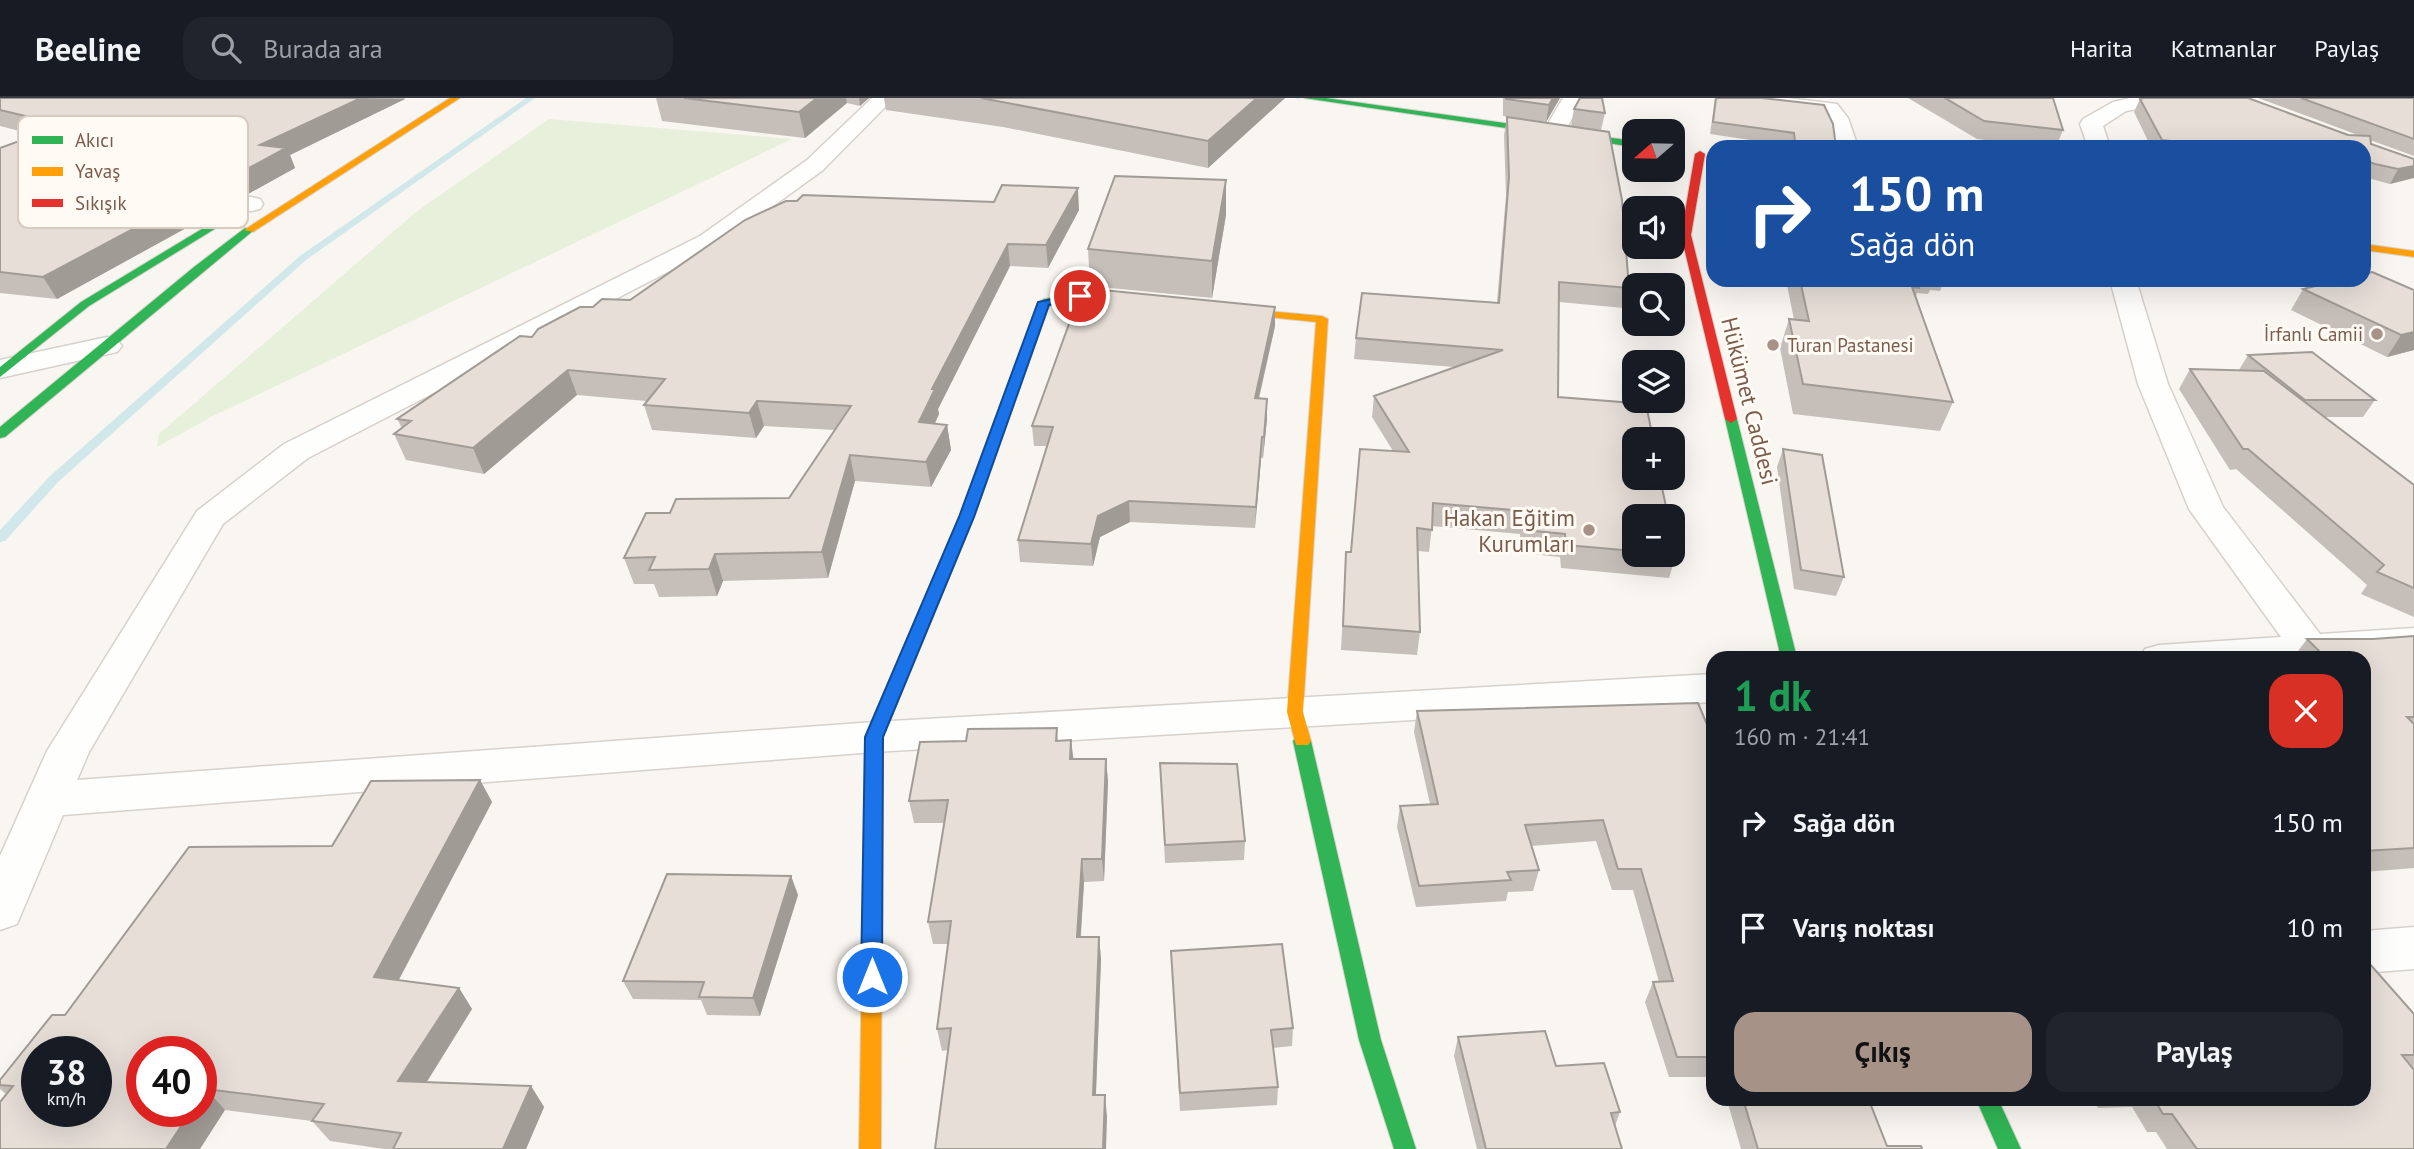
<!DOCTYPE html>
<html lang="tr">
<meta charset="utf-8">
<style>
:root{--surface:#171b24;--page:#20242c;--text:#f1f3f6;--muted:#9ea1a6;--line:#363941;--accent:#a69286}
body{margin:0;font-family:"PT Sans",sans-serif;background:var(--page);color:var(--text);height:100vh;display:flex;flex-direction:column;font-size:26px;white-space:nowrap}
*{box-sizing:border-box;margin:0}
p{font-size:23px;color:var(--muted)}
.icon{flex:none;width:38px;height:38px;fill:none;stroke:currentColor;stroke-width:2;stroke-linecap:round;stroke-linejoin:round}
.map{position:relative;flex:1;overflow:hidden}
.sheet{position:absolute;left:1706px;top:553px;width:665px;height:455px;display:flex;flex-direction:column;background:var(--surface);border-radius:21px;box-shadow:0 7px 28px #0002}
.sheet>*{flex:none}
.banner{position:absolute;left:1706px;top:42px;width:665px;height:147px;border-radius:21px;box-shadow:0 7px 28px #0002;background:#1a4fa0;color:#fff;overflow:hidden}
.needle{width:46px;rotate:250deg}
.fabs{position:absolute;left:1622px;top:21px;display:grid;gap:14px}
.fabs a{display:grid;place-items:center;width:63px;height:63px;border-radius:14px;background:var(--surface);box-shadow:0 7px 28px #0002;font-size:35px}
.speed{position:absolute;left:21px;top:938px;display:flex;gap:14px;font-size:35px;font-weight:700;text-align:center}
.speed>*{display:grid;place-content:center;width:91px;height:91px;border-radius:50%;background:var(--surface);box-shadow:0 7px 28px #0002;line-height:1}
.speed small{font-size:18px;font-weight:400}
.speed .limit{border:10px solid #d22;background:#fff;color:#111}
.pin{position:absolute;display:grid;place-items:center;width:60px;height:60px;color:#fff;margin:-30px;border:4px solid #fff;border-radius:50%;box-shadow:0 2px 7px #0007}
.me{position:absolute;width:77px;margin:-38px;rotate:0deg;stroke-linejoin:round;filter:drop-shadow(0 0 5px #0008)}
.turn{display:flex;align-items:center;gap:24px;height:147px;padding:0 28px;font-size:32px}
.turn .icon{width:91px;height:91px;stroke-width:2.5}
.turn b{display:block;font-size:49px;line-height:60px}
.round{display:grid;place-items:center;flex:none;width:74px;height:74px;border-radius:21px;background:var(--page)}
.overview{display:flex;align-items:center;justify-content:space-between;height:119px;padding:0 28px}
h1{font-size:42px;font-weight:700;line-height:52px;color:#1e9e55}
.button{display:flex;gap:14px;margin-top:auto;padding:14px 28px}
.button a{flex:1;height:80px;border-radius:21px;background:var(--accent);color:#111;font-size:28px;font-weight:700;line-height:80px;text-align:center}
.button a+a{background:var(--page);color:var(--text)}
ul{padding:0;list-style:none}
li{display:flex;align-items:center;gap:21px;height:105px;padding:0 28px}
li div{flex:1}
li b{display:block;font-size:26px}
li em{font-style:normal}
header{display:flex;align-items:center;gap:42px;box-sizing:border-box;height:98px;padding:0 35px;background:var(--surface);border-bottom:2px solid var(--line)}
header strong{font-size:33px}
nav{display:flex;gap:38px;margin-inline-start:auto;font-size:24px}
.search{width:490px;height:63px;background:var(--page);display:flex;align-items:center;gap:18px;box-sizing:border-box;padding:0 24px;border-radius:21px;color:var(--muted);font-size:26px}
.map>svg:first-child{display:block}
.green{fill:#e7f0db}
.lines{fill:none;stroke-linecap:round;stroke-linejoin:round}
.stream{fill:#d0e8ea;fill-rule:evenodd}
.street-casing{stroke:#d7d1cb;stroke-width:3}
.fast-casing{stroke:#d9d2cb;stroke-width:2}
.slow-casing{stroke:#d9d2cb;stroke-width:2}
.jam-casing{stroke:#d9d2cb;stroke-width:2}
.street{fill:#fefefd;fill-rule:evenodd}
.fast{fill:#30b455;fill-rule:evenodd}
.slow{fill:#ff9f0a;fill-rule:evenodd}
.jam{fill:#e5322d;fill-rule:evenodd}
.wall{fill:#c6bfb9}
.shaded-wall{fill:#a19b96}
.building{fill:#e6ded7;stroke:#a19b96;stroke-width:2;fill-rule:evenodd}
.route{fill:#1a73e8;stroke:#114b97;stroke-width:2}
.poi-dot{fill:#a69286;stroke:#fffaf3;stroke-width:2.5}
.labels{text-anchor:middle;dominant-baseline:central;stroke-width:6;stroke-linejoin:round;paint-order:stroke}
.far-poi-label{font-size:19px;fill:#7a5c4d;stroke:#fffaf3;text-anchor:end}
.street-label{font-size:23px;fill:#7a5c4d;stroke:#fffaf3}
.poi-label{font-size:23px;fill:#7a5c4d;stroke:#fffaf3;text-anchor:end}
.key{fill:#fffaf3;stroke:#d7cbc1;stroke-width:2}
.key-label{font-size:19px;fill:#7a5c4d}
</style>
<header>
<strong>Beeline</strong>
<div class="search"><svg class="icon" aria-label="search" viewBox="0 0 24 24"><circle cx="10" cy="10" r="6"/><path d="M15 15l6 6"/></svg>Burada ara</div>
<nav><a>Harita</a><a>Katmanlar</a><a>Paylaş</a></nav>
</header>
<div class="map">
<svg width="2414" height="1051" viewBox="0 0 2414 1051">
<rect width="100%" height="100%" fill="#f9f5f0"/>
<!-- green -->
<path class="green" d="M549,21L792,41L213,318L157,349L159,336L416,114Z"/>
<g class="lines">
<!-- stream -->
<path class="stream" d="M526,0H535L306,162L58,384L5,443L0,444V432L50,378L300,158Z"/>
<!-- street casing -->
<g class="street-casing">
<path id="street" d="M872,0H894L823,72L718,148L308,360L223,426L89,654L77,682L874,624L1713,576V604L874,654L63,717L17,826L0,832V758L47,653L197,413L284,346L700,138L807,62Z
M1563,0H1583L1562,39H1546L1543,34Z
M1719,0H1787L1837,6L1848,20L1858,49H1836L1822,17L1729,6L1722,4Z
M2130,0H2178L2175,4L2126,13L2103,28L2110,49H2088L2080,26L2083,21L2113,4Z
M159,92L251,99L260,101L263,106L260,111L251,113L150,104L147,99L150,94Z
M2110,182H2136L2168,286L2223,409L2320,536L2414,530V556L2356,560H2139L2145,551L2159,547L2281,539L2189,411L2138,286Z
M107,239L117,242L122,248L117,254L0,280V262Z
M2414,829V871L2364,875V833Z"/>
</g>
<!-- fast casing -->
<g class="fast-casing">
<path id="fast" d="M1304,0H1326L1634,43V49Z
M235,111L244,113L89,208L0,279V269L81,204Z
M245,130L254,132L5,339L0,340V329L194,169Z
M1080,195L1131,200L1137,203L1131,206L1080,201L1049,207L974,419L883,639L882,730L880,735L873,737L866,735L864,730L865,639L960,419L1038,204L1044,201Z
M1731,317L1737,321L1797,560H1781L1725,321Z
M1302,637L1308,639L1311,643L1381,942L1416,1051H1394L1359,942L1293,643L1296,639Z
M1976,1001H1998L2021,1051H1998Z"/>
</g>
<!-- slow casing -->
<g class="slow-casing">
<path id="slow" d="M450,0H460L253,134L244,132Z
M2364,146L2414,153V159L2364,152Z
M1223,209L1322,218L1328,221L1303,614L1311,643L1308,647H1296L1287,614L1316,224L1219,214L1217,212Z
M873,723L880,725L882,730L881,1051H859L864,730L866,725Z"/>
</g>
<!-- jam casing -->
<g class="jam-casing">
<path id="jam" d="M1700,53L1705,56L1691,137L1737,321L1731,325L1725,321L1681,137L1695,56Z"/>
</g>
<!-- street -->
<use href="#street" class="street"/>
<!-- fast -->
<use href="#fast" class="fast"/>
<!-- slow -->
<use href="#slow" class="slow"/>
<!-- jam -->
<use href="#jam" class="jam"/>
</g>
<!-- wall -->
<path class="wall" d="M0,0H405V1L290,57L295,70L248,96L207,93L217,113L57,201L0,195V50L35,37L0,28Z
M656,0H869L860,8L847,5L805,40L662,23Z
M884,0H1285L1208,70L1003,29L886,12Z
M1503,0H1560L1546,24L1503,18Z
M1715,0H1762L1836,49H1790V48L1710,36Z
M1908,0H2053L2063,32L2056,49H2039L1977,41Z
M2258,0H2414V58L2370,42L2371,46L2414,61L2390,86L2364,79V49H2151L2134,14L2140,1L2348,37H2358Z
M1574,11L1605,15L1601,32L1571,28Z
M1507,19L1629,190L1624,210L1559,204L1558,299L1634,418V457H1676L1669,480L1561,470L1560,459L1521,455L1520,436L1432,428L1429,454L1418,453L1420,534L1417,557L1341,552L1346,454H1351L1393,353L1372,319L1374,298L1454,269L1354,261L1356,240L1497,204L1506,97L1504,37Z
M1079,112L1048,170L1010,168L938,311L939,316L935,326L947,327L951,352L931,389L855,383L828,480L723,483L717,498L659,499L654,486H634L624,460L670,415L789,400L835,332L764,328L756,340L652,332L644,307L646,303L577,297L484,376L406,362L394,336L402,330L397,321L532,239L593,209L630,202Z
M1226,117L1212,200L1090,188L1088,151Z
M1786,182H1944L1940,193L1930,192L1928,196L1917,195L1916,199L1953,304L1940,333L1793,316L1780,250L1789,221L1794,222Z
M2303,191L2414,192V252L2387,259L2291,212Z
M1275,228L1259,301L1267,321L1263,360H1261L1255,430L1130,424L1100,439L1093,468L1020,464L1018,442L1047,348H1034L1032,328Z
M2248,257L2375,302L2363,319H2325L2414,387V519L2361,496L2367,487L2236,371L2230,372L2179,291L2190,271L2239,272Z
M1783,351L1844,479L1836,498L1794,491L1777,369Z
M2414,538V770L2364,774V560H2293L2307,541H2373Z
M1417,613L1713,641V979H1669L1645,904L1653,884H1659L1633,792H1612L1596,743L1531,748L1539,772L1533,793L1508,794L1506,803L1416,809L1397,729L1400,708L1430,706L1414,634Z
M1057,630L1058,643L1073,661H1106L1108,684L1104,783L1084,784L1081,839H1099L1101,861L1096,997L1107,1019L948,952L942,953L937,931L948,846H933L928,824L944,725H914L909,703L966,643Z
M480,682L492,704L399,882L459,890L472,911L427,984L531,988L544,1009L526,1051H384L330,1043L312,1023L225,1012L6,996L0,991V982L65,917L332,748Z
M1161,684L1245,743L1244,762L1165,765Z
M791,778L798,797L760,918L707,917L701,902L633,901L623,883Z
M1171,853L1293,930L1292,948L1273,950L1278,989L1277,1007L1180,1013Z
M2414,916V1051H2167L2156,1034H2147L2132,1009L2098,1010L2093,1001H2364Z
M1458,939L1556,968L1620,1014L1615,1028L1622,1051H1477L1454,958Z
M1722,1001H1858L1887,1048L1922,1051H1741L1727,1002H1723Z"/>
<!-- shaded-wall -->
<path class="shaded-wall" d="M361,0L405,1L290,57L295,70L248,96L238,76L260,47Z
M817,0H846L847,5L805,40L799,14Z
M859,0H869L860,8Z
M1257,0H1285L1208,70V43Z
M1553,0H1560L1546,24L1549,7Z
M2313,43L2310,49H2278Z
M55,61L66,81L51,91L39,71L46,63Z
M2414,68V80L2390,86L2398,71Z
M1226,82V117L1212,200V163Z
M1078,90L1079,112L1048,170L1046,147Z
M206,92L217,113L57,201L43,179Z
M1008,146L1010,168L938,311L939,316L923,350L919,324L932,291Z
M1275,209V228L1254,320L1255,300Z
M2414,234V252L2387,259L2401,237Z
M568,272L577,297L484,376L473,350Z
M1267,301V321L1263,360L1264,339Z
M757,303L764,328L756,340L749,315Z
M947,327L951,352L931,389L926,364Z
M1262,339L1261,360L1255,430L1256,409Z
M850,357L855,383L828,480L822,454Z
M1129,403L1130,424L1100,439L1093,468L1091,446L1098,418Z
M715,456L723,483L717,498L709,471Z
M1071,642L1074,665L1070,661Z
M1106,661L1108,684L1104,783L1102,761Z
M480,682L492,704L389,900L374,879Z
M1082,761L1084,784L1079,862L1077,839Z
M791,778L798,797L760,918L753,900Z
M1099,839L1101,861L1095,1019L1093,997Z
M459,890L472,911L414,1004L398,983Z
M531,988L544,1009L526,1051H503Z
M206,991L225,1012L200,1051H166L191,1013H201V997Z
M1105,997L1107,1019L1106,1051H1103Z"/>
<!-- building -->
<path class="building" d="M0,0H361L260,47L286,50L238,76L55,61L46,63L39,71L46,78L206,92L43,179L0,174V50L63,27L0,12Z
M684,0H817L799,14Z
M981,0H1257L1208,43Z
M1506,0H1553L1549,7L1506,1Z
M1580,0H1602L1605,15L1574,11Z
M1716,0H1762L1824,7L1833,26L1836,49L1795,44L1794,35L1713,24Z
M1945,0H2053L2063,32L1984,23Z
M2144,0H2248L2348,37L2370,38L2371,46L2414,61V68L2398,71L2375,66L2364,62V49H2330L2313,43L2278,49H2224L2162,42L2140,1Z
M2301,0H2414V41Z
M1507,19L1609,34L1622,102L1629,190L1559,184L1558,299L1646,306L1653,341H1634V380H1660L1668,418H1634V453L1566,447L1565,436L1525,432L1524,413L1433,405L1432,432L1417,430L1420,534L1343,528L1346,454H1351L1360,351L1409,354L1374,298L1503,252L1356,240L1362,195L1499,205L1509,79Z
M1115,78L1226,82L1212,163L1088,151Z
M1002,87L1078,90L1046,147L1008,146L932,291H935L919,324L947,327L926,364L850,357L822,454L715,456L709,471L649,472L655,459L624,460L646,415H670L676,401L789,400L851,308L757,303L749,315L644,307L665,281L568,272L473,350L394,336L411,323L397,321L520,238L532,239L538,231L580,209H593L602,201L630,202L745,122L786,103H797L803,97L994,104Z
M2372,174L2414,192V234L2401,237L2303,191L2340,182H2364V176Z
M1800,182H1916L1919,190L1912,189L1953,304L1803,286L1789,221L1809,223Z
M1082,190L1275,209L1255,300L1267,301L1264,339H1262L1256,409L1129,403L1098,418L1091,446L1018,442L1053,329L1032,328Z
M2312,254L2375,302H2305L2248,257Z
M2190,271L2264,273L2414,387V490L2377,474L2384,467L2248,351H2243Z
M1783,351L1822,357L1844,479L1801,472Z
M1673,444L1676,457H1673Z
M2414,538V619H2407L2414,626V750L2364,753V560H2326L2307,541H2373Z
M1698,605L1713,641V959H1677L1653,884L1673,883L1641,771H1618L1603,722L1525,727L1539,772L1507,774L1511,782L1419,788L1400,708L1438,706L1417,613Z
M1057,630L1056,643L1071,642L1070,661H1106L1102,761H1082L1077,839H1099L1093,997H1105L1103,1051H935L951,930L937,931L951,823L928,824L948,702L909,703L920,644L966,643L968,631Z
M1160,665L1237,666L1245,743L1165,747Z
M480,682L374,879L459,890L398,983L531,988L503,1051H393L401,1035L312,1023L324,1006L206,991L201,997V954H142V1013H191L166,1051H0V1004L13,988L0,987V982L52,917H65L189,749L332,748L371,683ZM37,954H96V1013H37Z
M667,776L791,778L753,900L699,899L704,884L623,883Z
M1282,846L1293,930L1271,932L1278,989L1180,995L1171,853Z
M2364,865H2369L2414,916V957H2402L2414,972V1051H2197L2172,1016H2163L2154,1001H2364Z
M1545,933L1556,968L1604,965L1620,1014L1611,1015L1622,1051H1486L1458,939Z
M1743,1001H1858L1860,1005H1870L1887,1048H1921L1922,1051H1758Z"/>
<!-- route -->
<path class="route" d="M1080,195L1084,196V201L1049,207L974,419L883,639L882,879L879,885L872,888L864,885L861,879L865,639L959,419L1038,204Z"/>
<!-- markers -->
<g class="poi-dot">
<circle cx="2377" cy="236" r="7"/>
<circle cx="1773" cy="247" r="7"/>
<circle cx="1589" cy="432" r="7"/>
</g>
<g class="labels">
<!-- far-poi labels -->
<g class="far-poi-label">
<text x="2363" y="236">İrfanlı Camii</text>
<text x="1787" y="247" text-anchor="start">Turan Pastanesi</text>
</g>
<!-- street labels -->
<g class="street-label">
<text transform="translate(1750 303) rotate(76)">Hükümet Caddesi</text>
</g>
<!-- poi labels -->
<g class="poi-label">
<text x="1575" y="419">Hakan Eğitim<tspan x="1575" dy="26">Kurumları</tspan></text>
</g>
</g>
<!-- legend -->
<rect x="18" y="18" width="230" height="112" rx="10" class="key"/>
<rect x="32" y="38" width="31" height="8" fill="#30b455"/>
<rect x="32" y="69" width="31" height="9" fill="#ff9f0a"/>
<rect x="32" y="101" width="31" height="8" fill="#e5322d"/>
<g class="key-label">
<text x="75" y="49">Akıcı</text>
<text x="75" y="80">Yavaş</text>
<text x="75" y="112">Sıkışık</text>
</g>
</svg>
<div class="fabs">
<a><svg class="needle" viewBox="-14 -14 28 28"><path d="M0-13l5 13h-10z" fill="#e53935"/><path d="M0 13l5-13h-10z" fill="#9ea1a6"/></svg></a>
<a><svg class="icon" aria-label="sound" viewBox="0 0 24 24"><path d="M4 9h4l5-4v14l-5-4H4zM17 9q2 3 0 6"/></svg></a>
<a><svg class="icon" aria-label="search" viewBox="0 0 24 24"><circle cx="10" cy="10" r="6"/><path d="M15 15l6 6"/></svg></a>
<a><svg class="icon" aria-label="layers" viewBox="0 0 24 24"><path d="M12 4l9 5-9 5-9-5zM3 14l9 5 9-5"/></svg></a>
<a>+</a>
<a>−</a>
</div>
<div class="speed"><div>38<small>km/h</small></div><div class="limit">40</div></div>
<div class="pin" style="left:1080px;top:198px;background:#d93025"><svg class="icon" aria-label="arrive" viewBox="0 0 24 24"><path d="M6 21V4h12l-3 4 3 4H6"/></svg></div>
<svg class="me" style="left:872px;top:879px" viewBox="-20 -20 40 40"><circle r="17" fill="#1a73e8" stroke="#fff" stroke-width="3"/><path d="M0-11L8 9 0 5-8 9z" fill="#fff"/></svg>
<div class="banner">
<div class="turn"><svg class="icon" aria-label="right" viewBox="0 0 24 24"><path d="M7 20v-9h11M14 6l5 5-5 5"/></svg><div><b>150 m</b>Sağa dön</div></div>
</div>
<section class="sheet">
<div class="overview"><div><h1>1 dk</h1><p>160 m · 21:41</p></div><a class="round" style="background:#d93025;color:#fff"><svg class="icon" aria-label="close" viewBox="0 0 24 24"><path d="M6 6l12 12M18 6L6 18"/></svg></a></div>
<ul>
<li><svg class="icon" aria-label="right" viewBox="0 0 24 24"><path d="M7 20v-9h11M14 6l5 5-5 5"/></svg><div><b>Sağa dön</b></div><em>150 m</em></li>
<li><svg class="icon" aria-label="arrive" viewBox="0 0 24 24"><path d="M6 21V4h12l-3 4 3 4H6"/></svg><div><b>Varış noktası</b></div><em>10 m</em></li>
</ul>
<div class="button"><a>Çıkış</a><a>Paylaş</a></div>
</section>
</div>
